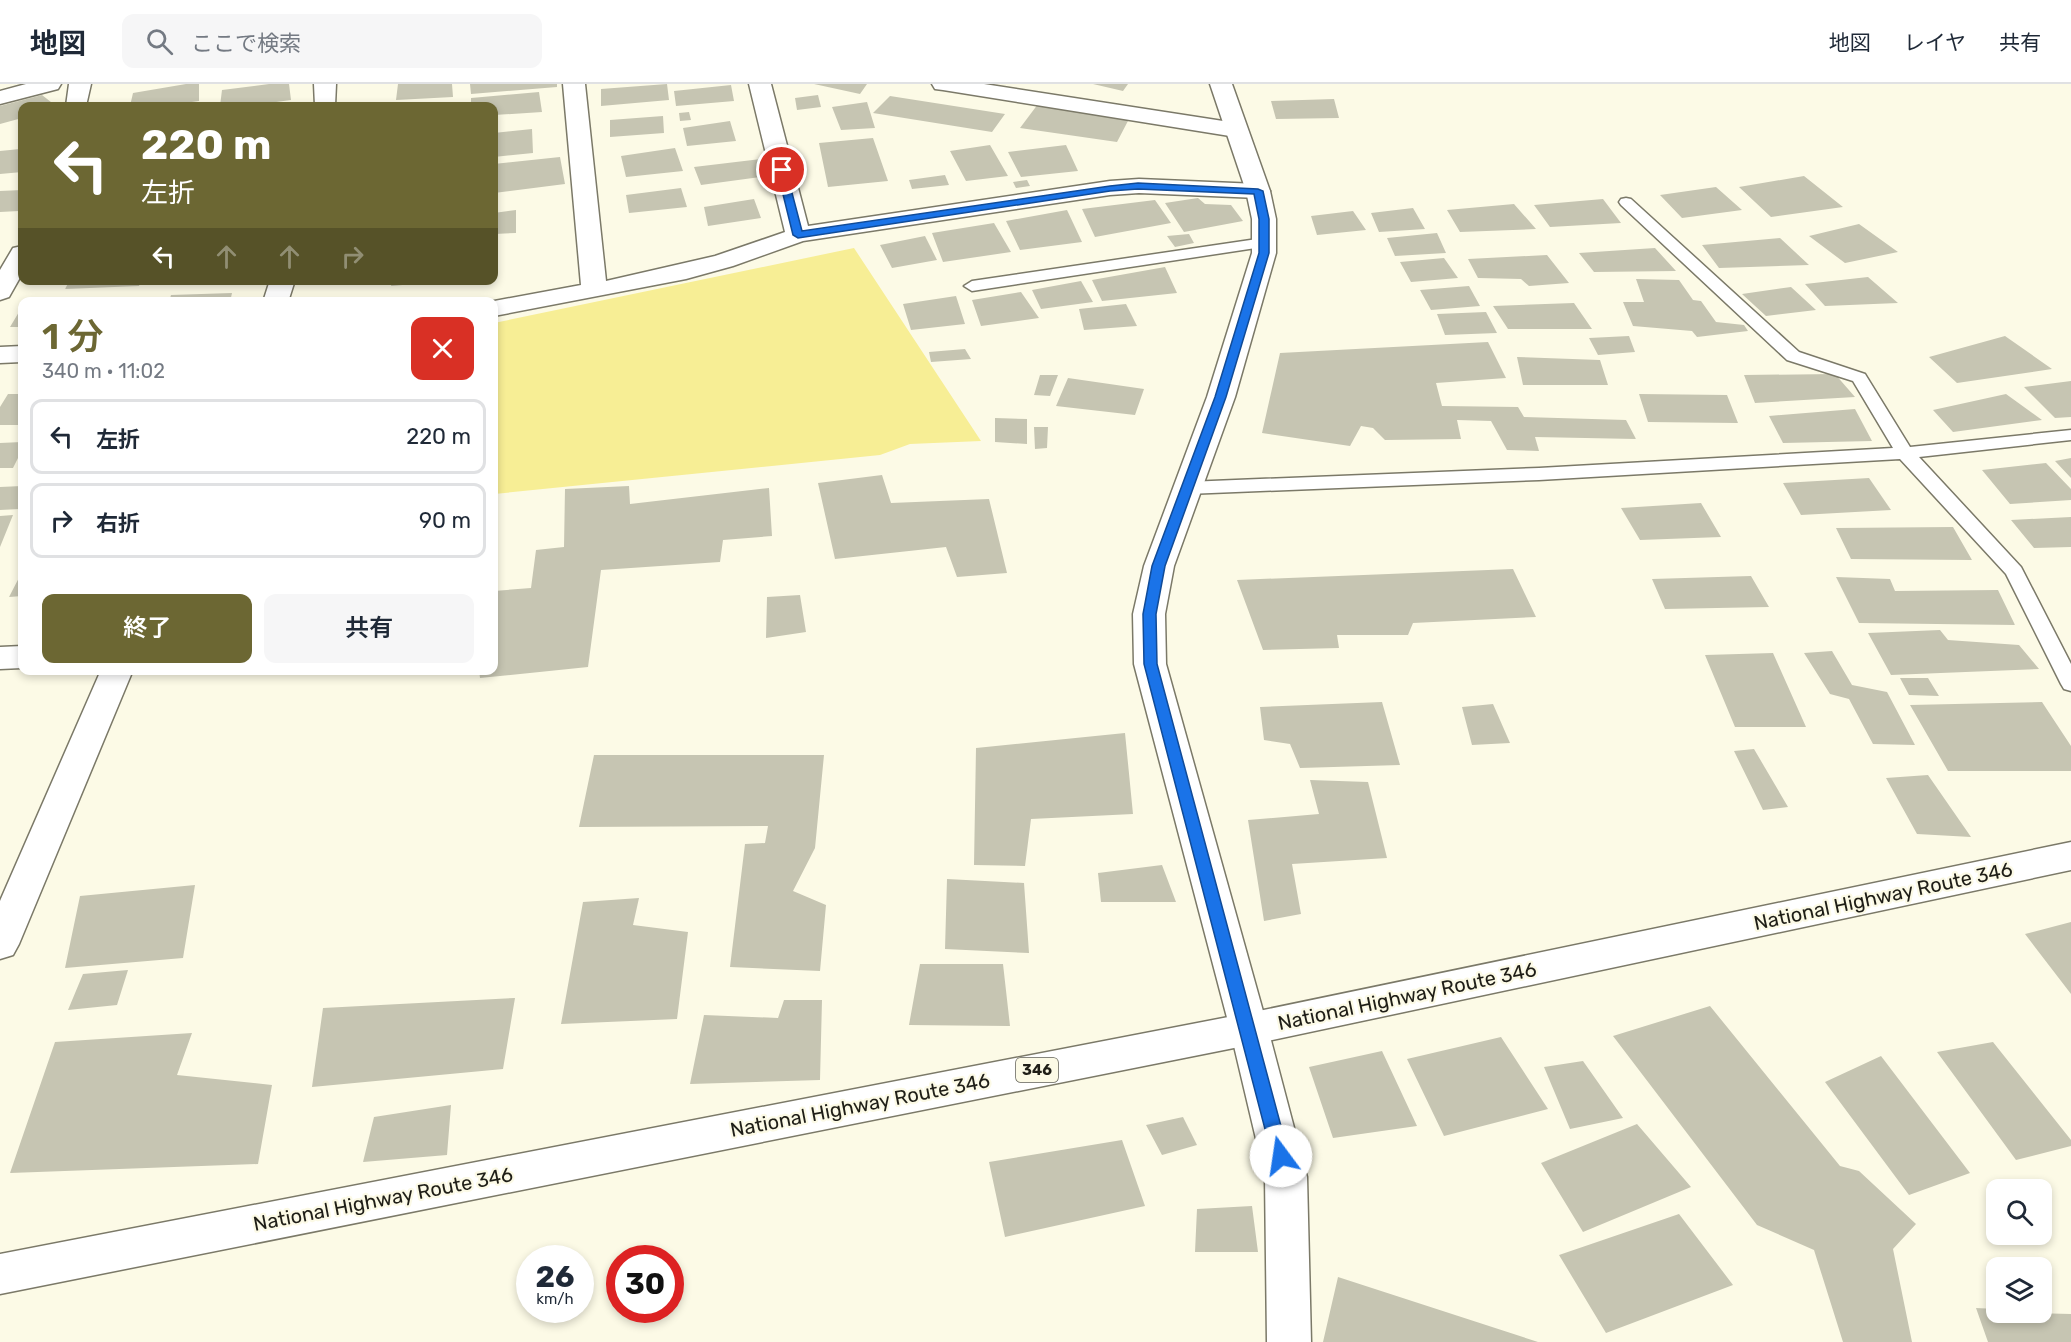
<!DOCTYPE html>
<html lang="ja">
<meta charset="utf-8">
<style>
:root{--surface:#fff;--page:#f6f6f7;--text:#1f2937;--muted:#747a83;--line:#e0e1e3;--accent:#6c6733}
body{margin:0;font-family:Rubik,"Noto Sans JP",sans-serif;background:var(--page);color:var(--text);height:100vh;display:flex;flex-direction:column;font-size:22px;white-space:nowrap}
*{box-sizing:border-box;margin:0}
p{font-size:20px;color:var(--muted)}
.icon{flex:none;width:33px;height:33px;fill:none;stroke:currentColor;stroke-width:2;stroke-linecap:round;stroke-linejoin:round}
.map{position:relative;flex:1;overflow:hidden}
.sheet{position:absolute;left:18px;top:213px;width:480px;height:378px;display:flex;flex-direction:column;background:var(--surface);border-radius:12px;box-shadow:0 3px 9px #0003}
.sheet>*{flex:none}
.guide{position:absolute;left:18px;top:18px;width:480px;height:183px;border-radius:12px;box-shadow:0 3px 9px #0003;background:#6c6733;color:#fff;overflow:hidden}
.buttons{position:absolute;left:1986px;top:1095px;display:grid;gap:12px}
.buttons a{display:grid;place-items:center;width:66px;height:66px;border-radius:12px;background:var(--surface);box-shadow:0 3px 9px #0003;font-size:30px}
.speed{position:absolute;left:516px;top:1161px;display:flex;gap:12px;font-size:30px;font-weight:700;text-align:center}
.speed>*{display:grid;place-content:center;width:78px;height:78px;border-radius:50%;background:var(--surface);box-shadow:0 3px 9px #0003;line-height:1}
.speed small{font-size:15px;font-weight:400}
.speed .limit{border:9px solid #d22;background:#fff;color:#111}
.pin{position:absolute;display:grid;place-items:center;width:51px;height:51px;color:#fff;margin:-26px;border:3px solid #fff;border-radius:50%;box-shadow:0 2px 6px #0007}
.me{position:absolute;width:66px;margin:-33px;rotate:346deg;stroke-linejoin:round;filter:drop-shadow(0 0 4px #0008)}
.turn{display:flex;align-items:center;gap:21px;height:126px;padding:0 24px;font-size:27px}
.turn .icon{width:78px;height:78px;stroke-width:2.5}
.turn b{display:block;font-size:42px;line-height:51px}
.lanes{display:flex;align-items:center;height:57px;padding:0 24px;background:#0003;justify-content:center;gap:30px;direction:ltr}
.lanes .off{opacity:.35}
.round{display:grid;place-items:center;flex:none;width:63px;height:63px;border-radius:12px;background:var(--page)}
.head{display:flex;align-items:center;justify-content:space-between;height:102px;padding:0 24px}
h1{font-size:36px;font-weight:600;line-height:45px;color:var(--accent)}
.primary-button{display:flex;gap:12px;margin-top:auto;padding:12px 24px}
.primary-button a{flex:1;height:69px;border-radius:12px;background:var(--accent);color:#fff;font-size:24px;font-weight:600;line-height:69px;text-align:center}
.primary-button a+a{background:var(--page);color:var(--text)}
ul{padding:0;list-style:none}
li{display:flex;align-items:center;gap:18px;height:75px;margin:0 12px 9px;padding:0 12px;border:3px solid var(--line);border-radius:12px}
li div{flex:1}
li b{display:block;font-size:22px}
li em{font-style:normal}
header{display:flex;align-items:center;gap:36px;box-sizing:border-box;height:84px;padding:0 30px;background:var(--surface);border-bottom:2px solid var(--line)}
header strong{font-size:28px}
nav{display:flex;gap:33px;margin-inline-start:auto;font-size:21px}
.search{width:420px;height:54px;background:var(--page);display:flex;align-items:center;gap:15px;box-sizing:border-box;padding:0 21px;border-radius:12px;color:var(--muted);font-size:22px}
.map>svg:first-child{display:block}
.green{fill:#f7ee95}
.building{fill:#c6c5b2}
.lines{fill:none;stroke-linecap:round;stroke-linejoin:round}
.lane-casing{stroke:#7b7968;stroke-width:3}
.street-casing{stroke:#7b7968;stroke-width:3}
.secondary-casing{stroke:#7b7968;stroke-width:3}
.highway-casing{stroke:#7b7968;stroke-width:3}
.lane{fill:#fff;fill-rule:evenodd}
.street{fill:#fff;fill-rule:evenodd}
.secondary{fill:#fff;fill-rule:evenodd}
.highway{fill:#fff;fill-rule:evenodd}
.route{fill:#1a73e8;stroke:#114b97;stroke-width:1.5}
.labels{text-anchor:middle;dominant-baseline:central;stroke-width:4.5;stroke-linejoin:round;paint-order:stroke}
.shield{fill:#fcfae6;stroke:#616055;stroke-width:1.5}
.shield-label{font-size:15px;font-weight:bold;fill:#1f1e17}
.near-street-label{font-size:20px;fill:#1f1e17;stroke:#fcfae6}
</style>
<header>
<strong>地図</strong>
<div class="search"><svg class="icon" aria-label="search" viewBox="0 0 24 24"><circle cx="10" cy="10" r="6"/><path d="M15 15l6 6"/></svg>ここで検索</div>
<nav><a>地図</a><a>レイヤ</a><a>共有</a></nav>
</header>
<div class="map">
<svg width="2071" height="1258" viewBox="0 0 2071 1258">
<rect width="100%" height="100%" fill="#fcfae6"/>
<!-- green -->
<path class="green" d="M854,164L981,357L910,360L880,371L494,410V239Z"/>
<!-- building -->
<path class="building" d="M186,0H199V17L164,22H130L133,9Z
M269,0H289L291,16L247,22H220L222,6Z
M398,0H452L453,13L396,16Z
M470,0H557V3L471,10Z
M667,0L669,16L601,22V5Z
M814,0H867L860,10Z
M1093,0H1128L1123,7Z
M731,1L734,17L676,22L674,7Z
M539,8L542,28L494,31V22H471V14Z
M42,11L56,22H22V34L0,40V22Z
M818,11L821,23L797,26L795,14Z
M890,12L1005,30L992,48L873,29Z
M1334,15L1339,34L1276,35L1271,17Z
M867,18L875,44L841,46L832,23Z
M1038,20L1129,35L1117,58L1020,44Z
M689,28L691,36L680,37L679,29Z
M663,32L664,49L610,53V36Z
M730,37L736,57L687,62L683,44Z
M532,45L533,69L494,73V49Z
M873,54L888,97L828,103L819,59Z
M990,61L1008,92L966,97L950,67Z
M1066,61L1078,87L1021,93L1008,68Z
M22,62V88L0,90V67L20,65Z
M675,64L683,87L626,93L621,72Z
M560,73L565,100L494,109V80Z
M761,75L767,92L701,101L694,83Z
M945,91L949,101L912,105L909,96Z
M1804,92L1843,123L1771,133L1739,103Z
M1027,96L1030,102L1016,104L1013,98Z
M1716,103L1742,126L1682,134L1660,111Z
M681,104L687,123L629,129L626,111Z
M22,106V119L19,127L0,128V107Z
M1198,114L1205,120L1231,121L1243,137L1184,148L1165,119Z
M754,115L761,134L708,142L704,123Z
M1603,115L1621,139L1550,143L1534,121Z
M1155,116L1171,139L1095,153L1082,125Z
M1514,120L1536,145L1460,148L1447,126Z
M1413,124L1425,145L1379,148L1371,129Z
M516,126V149L494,150V129Z
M1067,126L1082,158L1020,166L1006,137Z
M1353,127L1366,146L1317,151L1311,132Z
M994,139L1011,168L943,178L932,149Z
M1859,140L1898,168L1845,179L1809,152Z
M1437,149L1446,169L1395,172L1387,154Z
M1189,150L1194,159L1175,163L1167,152Z
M925,152L937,176L892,184L880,161Z
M1780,154L1809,181L1719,184L1702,161Z
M1655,164L1676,187L1594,188L1579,169Z
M1547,171L1569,199L1529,202L1521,195L1478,194L1468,175Z
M1444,174L1458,194L1411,198L1400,178Z
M1165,183L1177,209L1102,217L1092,196Z
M1868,193L1898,219L1825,222L1805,200Z
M1636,195L1679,196L1693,216L1701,217L1716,238L1744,241L1748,247L1697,253L1692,247L1633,242L1623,218H1644Z
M70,196H141L139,202L65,205Z
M392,196H437V198L391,202Z
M1081,197L1093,218L1041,225L1032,206Z
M1469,202L1480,222L1431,226L1420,206Z
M1791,203L1816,226L1766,232L1742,210Z
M1021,208L1039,234L981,242L972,216Z
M232,209L230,218H169L171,211Z
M956,212L965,240L911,246L903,220Z
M1574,219L1592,245H1508L1493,222Z
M1126,220L1137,242L1084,246L1079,225Z
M22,223V243H10Z
M1486,228L1497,249L1445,251L1437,230Z
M1629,252L1635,268L1598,271L1589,254Z
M2005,252L2052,285L1957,299L1929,273Z
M1488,258L1506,294L1436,299L1442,322L1518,323L1524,333L1626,336L1636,355L1535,353L1539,367L1507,366L1491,337L1457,336L1461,355L1385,356L1373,344L1361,342L1350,362L1262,349L1280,269Z
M965,265L971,275L931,278L929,268Z
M1517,273L1600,276L1608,301H1523Z
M1835,290L1855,313L1755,319L1744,291Z
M1040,291H1058L1050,312L1034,311Z
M1068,294L1144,305L1135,331L1056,322Z
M2071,297V333L2055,334L2024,303Z
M8,310H22V341H0V323Z
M1639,310L1727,311L1738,339L1648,338Z
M2006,310L2042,336L1953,348L1933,326Z
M1855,325L1872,357L1783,359L1769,332Z
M995,334L1027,335V360L995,358Z
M1034,343H1048L1047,364L1035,365Z
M22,358V366L13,384H0V359Z
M2071,374V394L2055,377Z
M2046,379L2071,405V416L2010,420L1982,386Z
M882,391L891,419L989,415L1007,489L957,493L946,463L835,475L818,399Z
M1869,394L1891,426L1801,431L1783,399Z
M22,402L20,425L0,426V403Z
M629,402L630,420L769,404L772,452L723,456L720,478L601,486L588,583L480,594L479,586H494V507L531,504L536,466L564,463L565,405Z
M1701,419L1721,453L1640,456L1621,424Z
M13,431L0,463V432Z
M2071,433V463L2034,464L2011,436Z
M1953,443L1972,476L1851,475L1836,444Z
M1513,485L1536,533L1413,539L1408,551H1337L1339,564L1263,566L1237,496Z
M22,488V512L9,513Z
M1751,492L1769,523L1665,525L1652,495Z
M1836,493L1890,495L1895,507L1998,506L2015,541L1859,539Z
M800,511L806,548L766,554L767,513Z
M1940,546L1948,556L2019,561L2039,585L1891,591L1868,549Z
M1832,567L1852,601L1887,608L1915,661L1873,660L1849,615L1830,610L1804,569Z
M1773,569L1806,643H1735L1705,571Z
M1900,594H1928L1939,612L1909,611Z
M1382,618L1400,681L1300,684L1290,660L1264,656L1260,623Z
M2042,618L2071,662V687H1948L1910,621Z
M1493,620L1510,659L1472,661L1462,623Z
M1125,649L1133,730L1031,735L1025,782L974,781L976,664Z
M1754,665L1788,723L1763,726L1734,667Z
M594,671H824L815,764L793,807L826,821L820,887L730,883L745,760L765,759L768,742L579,743Z
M1928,691L1971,753L1917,750L1886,694Z
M1310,696L1368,698L1387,774L1292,780L1301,830L1264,837L1248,736L1319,730Z
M1162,781L1176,818H1101L1098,789Z
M947,795L1024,799L1029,869L945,865Z
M195,801L183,874L65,884L80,812Z
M639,814L633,841L688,848L677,935L561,940L583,818Z
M2071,838V910L2025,850Z
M920,880H1003L1010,942L909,941Z
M128,886L117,921L68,926L83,890Z
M515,914L503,985L312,1003L323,924Z
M784,916H822L820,996L690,1000L704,931L778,934Z
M1710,922L1840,1082L1859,1087L1916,1140L1893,1165L1912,1258H1843L1814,1166L1757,1141L1613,952Z
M192,949L177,991L272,1001L258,1080L10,1089L55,958Z
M1501,953L1548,1025L1444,1052L1407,975Z
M1993,958L2071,1056V1062L2016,1076L1937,968Z
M1382,967L1417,1042L1333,1054L1309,983Z
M1881,972L1970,1089L1909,1111L1825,998Z
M1583,977L1623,1034L1570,1045L1544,983Z
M451,1021L447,1071L363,1078L374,1033Z
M1183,1033L1197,1061L1162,1071L1146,1041Z
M1637,1040L1691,1103L1583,1148L1541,1079Z
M1122,1056L1145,1122L1005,1153L989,1078Z
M1252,1122L1258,1168H1195L1197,1125Z
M1679,1130L1733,1201L1606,1249L1559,1171Z
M1338,1193L1538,1258H1323Z
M1976,1224L1996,1225V1228L2071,1230V1258H1988Z"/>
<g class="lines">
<!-- lane casing -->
<g class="lane-casing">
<path id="lane" d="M1626,114L1631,115L1799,268L1865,290L1910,363L2071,346V356L1919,373L2021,483L2071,580V607L2064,605L2061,600L2006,490L1900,375L1539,396L1187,410L1181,408L1178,404L1181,400L1187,398L1539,384L1893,364L1853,297L1787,276L1621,121L1619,118L1621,115Z
M1264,154L1272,159L1269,162L972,207L964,202L972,197Z"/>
</g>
<!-- street casing -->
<g class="street-casing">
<path id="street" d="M26,0H61L58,5L0,20V7Z
M69,0H91L86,22H66Z
M563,0H585L606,197L715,172L785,148L749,0H771L808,142L1110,97L1139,95L1258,100L1266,102L1270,107L1266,112L1258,114L1139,109L1110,111L803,157L733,182L686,195L494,232V218H489L581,201Z
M932,0H984L1236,39L1244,41L1247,46L1244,51L1236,53L943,6L935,5Z
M22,162V190L9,213L0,216V186L13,164Z
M22,262V278L0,279V263Z
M22,562V584L0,585V563Z
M1249,929L1263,934L1268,945L1307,1093L1311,1258H1267L1265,1093L1230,945L1235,934Z"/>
</g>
<!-- secondary casing -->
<g class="secondary-casing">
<path id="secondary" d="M314,0H336L335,22H315Z
M1210,0H1232L1270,107L1276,135V169L1235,313L1174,482L1165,530L1166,580L1268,945L1263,956L1249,961L1235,956L1230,945L1134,580L1133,530L1144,482L1207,313L1252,169V135L1246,107Z
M270,196H295L288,218H263Z
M101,586H133L19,860L13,871L0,875V817Z"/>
</g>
<!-- highway casing -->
<g class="highway-casing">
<path id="highway" d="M2071,758V786L1249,961L0,1210V1170L1249,929Z"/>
</g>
<!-- lane -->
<use href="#lane" class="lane"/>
<!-- street -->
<use href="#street" class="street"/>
<!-- secondary -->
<use href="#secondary" class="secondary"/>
<!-- highway -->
<use href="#highway" class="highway"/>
</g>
<!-- route -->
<path class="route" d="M782,83L786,86L802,147L1110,102L1138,99L1258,105L1263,107L1269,135V169L1226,313L1165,482L1156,530L1157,580L1289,1072L1287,1078L1281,1080L1275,1078L1272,1072L1144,580L1143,530L1152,482L1215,313L1259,169V135L1254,110L1138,105L1110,107L798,154L793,151L777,86Z"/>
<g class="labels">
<!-- shield labels -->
<rect class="shield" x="1016" y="974" width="42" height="24" rx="4.5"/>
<g class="shield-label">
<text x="1037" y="986">346</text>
</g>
<!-- near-street labels -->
<g class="near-street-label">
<text transform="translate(1883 812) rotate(-12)">National Highway Route 346</text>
<text transform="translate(1407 912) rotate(-12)">National Highway Route 346</text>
<text transform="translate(860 1021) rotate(-11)">National Highway Route 346</text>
<text transform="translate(383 1115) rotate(-11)">National Highway Route 346</text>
</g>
</g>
</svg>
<div class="buttons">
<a><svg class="icon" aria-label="search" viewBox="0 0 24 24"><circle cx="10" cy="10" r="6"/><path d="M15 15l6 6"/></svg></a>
<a><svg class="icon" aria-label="layers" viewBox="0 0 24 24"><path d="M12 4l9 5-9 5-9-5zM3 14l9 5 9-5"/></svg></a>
</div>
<div class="speed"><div>26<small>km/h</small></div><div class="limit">30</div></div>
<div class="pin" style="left:782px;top:86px;background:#d93025"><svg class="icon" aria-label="arrive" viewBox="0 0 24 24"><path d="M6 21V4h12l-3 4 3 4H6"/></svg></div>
<svg class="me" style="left:1281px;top:1072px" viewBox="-20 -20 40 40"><circle r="19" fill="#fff"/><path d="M0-13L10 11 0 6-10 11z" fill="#1a73e8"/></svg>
<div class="guide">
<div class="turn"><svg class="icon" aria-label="left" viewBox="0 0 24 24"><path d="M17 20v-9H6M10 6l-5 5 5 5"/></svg><div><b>220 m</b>左折</div></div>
<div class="lanes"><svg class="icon" aria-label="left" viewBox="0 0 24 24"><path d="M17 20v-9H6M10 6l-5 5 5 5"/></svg><svg class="icon off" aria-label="ahead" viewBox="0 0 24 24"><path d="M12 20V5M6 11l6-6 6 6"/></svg><svg class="icon off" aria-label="ahead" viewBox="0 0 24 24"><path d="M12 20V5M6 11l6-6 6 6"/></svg><svg class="icon off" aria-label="right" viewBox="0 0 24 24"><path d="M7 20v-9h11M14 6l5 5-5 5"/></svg></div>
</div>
<section class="sheet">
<div class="head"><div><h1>1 分</h1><p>340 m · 11:02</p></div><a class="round" style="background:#d93025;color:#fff"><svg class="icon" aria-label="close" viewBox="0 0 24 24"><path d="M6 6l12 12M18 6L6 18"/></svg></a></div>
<ul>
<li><svg class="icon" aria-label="left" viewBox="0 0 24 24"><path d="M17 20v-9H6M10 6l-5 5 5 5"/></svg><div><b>左折</b></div><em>220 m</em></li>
<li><svg class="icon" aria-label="right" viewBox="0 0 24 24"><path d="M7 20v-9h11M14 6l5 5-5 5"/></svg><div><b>右折</b></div><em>90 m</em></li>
</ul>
<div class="primary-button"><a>終了</a><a>共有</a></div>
</section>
</div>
